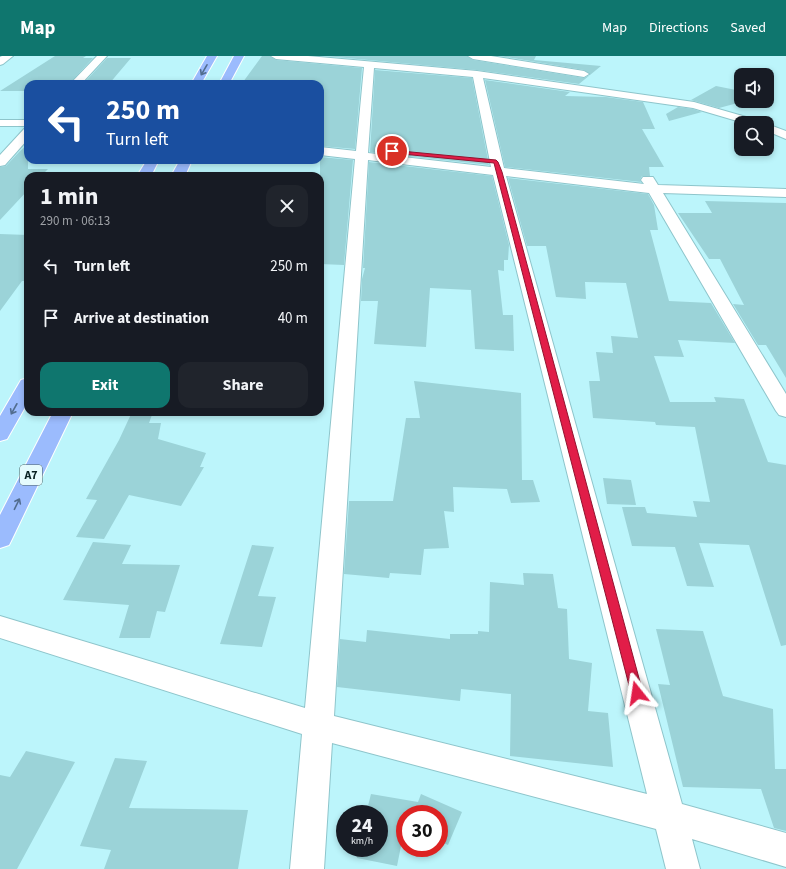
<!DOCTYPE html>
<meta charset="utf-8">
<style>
:root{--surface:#171b24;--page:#20242c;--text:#f1f3f6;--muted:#9ea1a6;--accent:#0f766e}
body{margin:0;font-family:"Source Sans 3",sans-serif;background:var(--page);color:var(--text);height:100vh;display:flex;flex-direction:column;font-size:15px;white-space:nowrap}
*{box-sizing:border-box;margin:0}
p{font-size:13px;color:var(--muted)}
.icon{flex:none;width:22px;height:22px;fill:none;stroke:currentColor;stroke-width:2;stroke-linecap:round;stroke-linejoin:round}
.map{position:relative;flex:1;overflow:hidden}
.drawer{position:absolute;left:24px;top:116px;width:300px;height:244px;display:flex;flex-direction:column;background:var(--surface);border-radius:12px;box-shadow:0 2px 6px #0003}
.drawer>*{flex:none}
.hud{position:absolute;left:24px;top:24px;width:300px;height:84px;border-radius:12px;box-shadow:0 2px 6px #0003;background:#1a4fa0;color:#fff;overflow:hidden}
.fabs{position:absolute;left:734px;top:12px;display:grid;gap:8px}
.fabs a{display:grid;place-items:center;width:40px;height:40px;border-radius:8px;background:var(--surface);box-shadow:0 2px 6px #0003;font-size:20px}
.speed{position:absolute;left:336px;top:749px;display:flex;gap:8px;font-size:20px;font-weight:700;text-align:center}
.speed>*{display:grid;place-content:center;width:52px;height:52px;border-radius:50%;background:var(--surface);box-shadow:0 2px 6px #0003;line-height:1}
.speed small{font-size:10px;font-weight:400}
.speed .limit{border:6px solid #d22;background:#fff;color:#111}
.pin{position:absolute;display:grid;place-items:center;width:34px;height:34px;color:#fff;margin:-17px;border:2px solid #fff;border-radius:50%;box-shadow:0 1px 4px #0007}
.me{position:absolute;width:44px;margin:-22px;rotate:345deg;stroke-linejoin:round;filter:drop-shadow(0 0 3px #0008)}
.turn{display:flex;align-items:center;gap:14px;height:84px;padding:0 16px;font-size:18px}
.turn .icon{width:52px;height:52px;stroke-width:2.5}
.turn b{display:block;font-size:28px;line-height:34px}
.round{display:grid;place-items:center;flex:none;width:42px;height:42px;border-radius:12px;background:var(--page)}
.summary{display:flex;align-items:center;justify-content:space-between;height:68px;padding:0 16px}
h1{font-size:24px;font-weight:700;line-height:30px}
.cta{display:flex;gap:8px;margin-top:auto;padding:8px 16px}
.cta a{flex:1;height:46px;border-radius:12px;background:var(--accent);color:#fff;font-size:16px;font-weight:700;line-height:46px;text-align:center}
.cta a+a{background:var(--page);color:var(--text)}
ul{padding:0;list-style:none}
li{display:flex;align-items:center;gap:12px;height:52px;padding:0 16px}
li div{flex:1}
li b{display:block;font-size:15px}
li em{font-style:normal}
header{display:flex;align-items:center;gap:24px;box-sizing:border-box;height:56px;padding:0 20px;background:var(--accent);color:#fff}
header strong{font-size:19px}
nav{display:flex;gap:22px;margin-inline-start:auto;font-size:14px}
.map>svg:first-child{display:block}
.building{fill:#9bd3d8}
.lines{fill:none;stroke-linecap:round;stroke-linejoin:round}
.minor-casing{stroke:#8ec5cb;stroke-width:2}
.highway-casing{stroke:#fff;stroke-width:2}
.minor{fill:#fff;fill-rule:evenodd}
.highway{fill:#9bbbfd;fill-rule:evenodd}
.oneway{stroke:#526d8f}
.route{fill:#e11d48;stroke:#92132f}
.labels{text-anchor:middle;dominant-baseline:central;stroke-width:3;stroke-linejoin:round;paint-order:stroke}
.shield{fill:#e5fbfd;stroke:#4a6163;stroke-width:1}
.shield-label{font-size:12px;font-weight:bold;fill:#081f21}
</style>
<header>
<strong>Map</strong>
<nav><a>Map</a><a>Directions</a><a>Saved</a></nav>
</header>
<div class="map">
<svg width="786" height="813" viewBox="0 0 786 813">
<rect width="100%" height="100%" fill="#bcf5fb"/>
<!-- building -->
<path class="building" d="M55,0H86L83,2H93L69,28H28V35H0Z
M262,0H270L276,4L362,12L355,93L320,90V27L243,26Z
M325,0H467L473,4L584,22L590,19L584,14L500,0H536L534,4L601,10L579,28L477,14Z
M107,2H131L109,28H83Z
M375,14L472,22L489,109L370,96Z
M485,24L570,36L565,40L606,41L643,46L655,73H642L664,111H649L650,120H642L640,124L641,126L505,111Z
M716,30L741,35V45H745L719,52L691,44Z
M678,51L693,53L702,56L669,65L666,58Z
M28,88V113H48L41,120H28V134L0,164V111L6,110L19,96Z
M320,101L353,104L344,209L320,208Z
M369,106L492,120L509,189L508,204H504V215L498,214L503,259H513L514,295L475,293L471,234L430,232L426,291L374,288L378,245H361L362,223L365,212H363Z
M508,122L648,138L654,149L658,174H650L669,245L711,247L735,287L678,284L684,301L654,300L670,346H716L714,341L744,343L768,406L786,409V589L781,590L749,489L699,487L714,531L687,530L675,491L632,490L622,451H645L647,457L697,461L693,445L710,446L695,371L656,369L655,366L593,362L589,325H600L596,296L613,297L611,280L638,282L626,227L585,226L586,243L556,241L546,190H527Z
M705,145L786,147V322L766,289H758L733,248L744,249L720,203H709L678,157H712Z
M0,178L28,179V225H22L0,255Z
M414,325L521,337L522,424H533L540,446L511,447L507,433L453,431L454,456L444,455L449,492L424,493L421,519L390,517L389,522L344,518L349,445H393L406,362H420Z
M132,356H153L149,367H161L158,383L206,397L200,411H204L181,450L129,439L104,483L76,481L97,444L86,443L119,384Z
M603,422L631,424L636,449L607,448Z
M93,486L131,489L122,508L180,509L165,556L157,555L150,582H119L129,549L63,544Z
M252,489L274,491L258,540L276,541L262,591L220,588Z
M523,517L553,518L558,552L567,553L569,603L592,607L588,655L608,657L613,711L510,700L511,638L461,633L460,645L337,631L340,583L366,586L367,574L450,583V578H478V575L489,576L490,526L524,529Z
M656,573L703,575L723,640L773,653L775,713H786V775L774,772L761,733L683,731L658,628L670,629Z
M26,695L75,706L17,813H0V719L10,721Z
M115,702L147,705L129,752L248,754L238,813H104L111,794L80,790Z
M371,738L418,746L421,738L462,756L448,789L439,785V758H405V770L397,810L357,802L359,792H379V758H366Z"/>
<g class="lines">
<!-- minor casing -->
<g class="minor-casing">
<path id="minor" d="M2,0H13L3,8L0,9V1Z
M97,0H107L81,28H70Z
M271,0H308L477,15L694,46L760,65L762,67H744L693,52L483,22L504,112L644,128L641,124L643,121H653L658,129L786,133V141L663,137L786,338V361L779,359L776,355L649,137L506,120L682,748L786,777V811L692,783L700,813H666L656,773L332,687L324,813H290L302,678L0,582V560L305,652L355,103L320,99V91L356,95L364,11L276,3ZM374,12L473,21L491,111L368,97ZM368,104L493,119L647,738L334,660Z
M468,0H491L584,15L589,18L584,21L473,3Z
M0,64H28V70H0Z
M767,68L786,75V83L767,75Z
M28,72V83L5,109L0,110V99L24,73Z"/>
</g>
<!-- highway casing -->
<g class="highway-casing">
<path id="highway" d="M207,0H217L201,28H191Z
M234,0H244L229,28H219Z
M147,104H159L151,120H137Z
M180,104H192L185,120H171Z
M28,322V346L7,383L0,385V360L21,324Z
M53,356H73L12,483L9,489L0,492V459Z"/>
</g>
<!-- minor -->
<use href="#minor" class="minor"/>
<!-- highway -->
<use href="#highway" class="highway"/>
</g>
<!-- one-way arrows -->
<defs><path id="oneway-shaft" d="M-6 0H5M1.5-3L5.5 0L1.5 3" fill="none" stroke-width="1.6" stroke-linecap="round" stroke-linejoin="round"/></defs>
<g class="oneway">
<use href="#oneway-shaft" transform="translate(204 14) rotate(120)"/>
<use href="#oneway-shaft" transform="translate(14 353) rotate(119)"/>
<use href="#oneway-shaft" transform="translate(17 448) rotate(-64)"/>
</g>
<!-- route -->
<path class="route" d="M390,94L496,104L498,106L502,116L643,637L641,641L637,642L632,641L631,637L494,107L392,97L390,96Z"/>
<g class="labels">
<!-- shield labels -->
<rect class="shield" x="20" y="409" width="22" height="20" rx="3"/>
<g class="shield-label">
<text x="31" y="419">A7</text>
</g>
</g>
</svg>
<div class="fabs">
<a><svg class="icon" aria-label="sound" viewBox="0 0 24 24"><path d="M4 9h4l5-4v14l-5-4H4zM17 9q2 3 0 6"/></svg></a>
<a><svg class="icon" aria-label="search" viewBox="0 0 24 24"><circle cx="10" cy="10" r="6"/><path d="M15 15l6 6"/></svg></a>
</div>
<div class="speed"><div>24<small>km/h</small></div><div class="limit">30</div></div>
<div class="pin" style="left:392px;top:95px;background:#d93025"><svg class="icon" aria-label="arrive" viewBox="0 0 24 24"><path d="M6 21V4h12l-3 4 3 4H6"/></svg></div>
<svg class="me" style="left:637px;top:637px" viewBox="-20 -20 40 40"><path d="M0-17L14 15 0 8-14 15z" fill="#e11d48" stroke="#fff" stroke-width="4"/></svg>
<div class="hud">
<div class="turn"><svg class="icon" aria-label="left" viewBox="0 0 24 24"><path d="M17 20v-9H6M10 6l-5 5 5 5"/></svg><div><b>250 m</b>Turn left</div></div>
</div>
<section class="drawer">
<div class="summary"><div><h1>1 min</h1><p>290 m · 06:13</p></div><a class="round"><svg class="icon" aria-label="close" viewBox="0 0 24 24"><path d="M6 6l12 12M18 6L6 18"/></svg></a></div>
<ul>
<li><svg class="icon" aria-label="left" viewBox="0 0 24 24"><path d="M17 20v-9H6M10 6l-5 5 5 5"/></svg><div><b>Turn left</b></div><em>250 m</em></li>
<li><svg class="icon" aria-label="arrive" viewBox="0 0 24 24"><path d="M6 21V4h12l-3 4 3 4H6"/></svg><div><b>Arrive at destination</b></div><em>40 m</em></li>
</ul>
<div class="cta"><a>Exit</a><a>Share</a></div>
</section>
</div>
